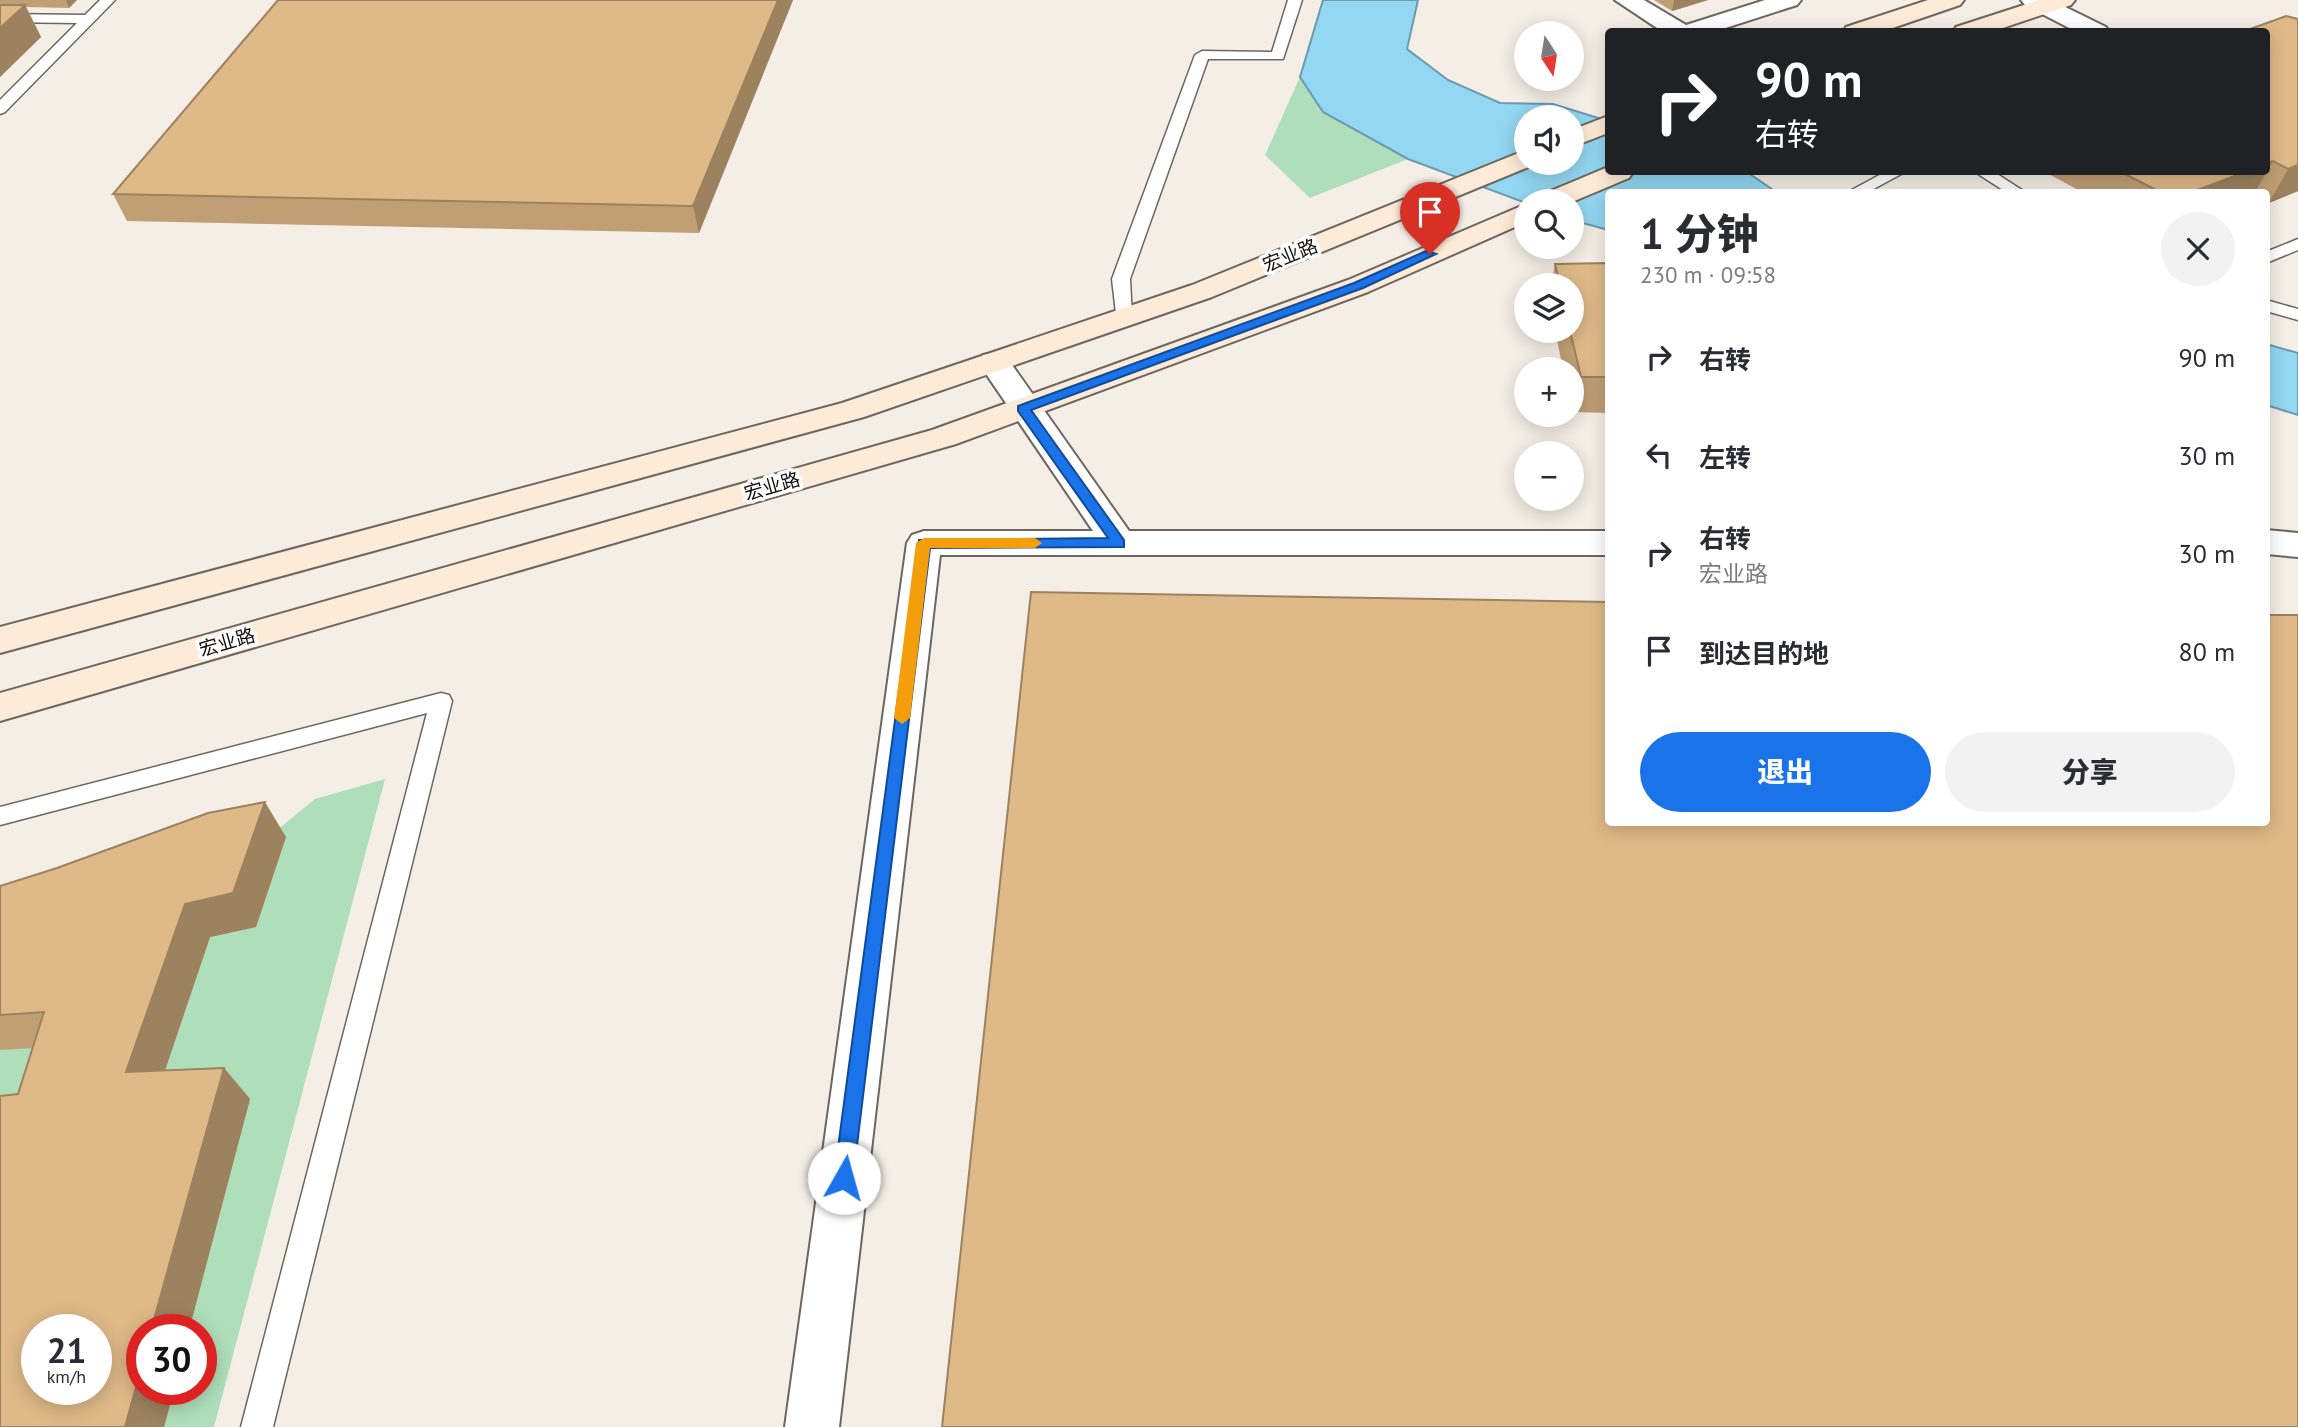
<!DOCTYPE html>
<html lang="zh">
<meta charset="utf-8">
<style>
:root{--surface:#fff;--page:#f2f2f3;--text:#2b2b33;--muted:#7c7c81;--accent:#1a73e8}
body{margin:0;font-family:"PT Sans","Noto Sans SC",sans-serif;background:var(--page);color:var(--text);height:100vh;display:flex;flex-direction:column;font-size:26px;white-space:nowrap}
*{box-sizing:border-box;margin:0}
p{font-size:23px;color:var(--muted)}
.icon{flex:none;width:38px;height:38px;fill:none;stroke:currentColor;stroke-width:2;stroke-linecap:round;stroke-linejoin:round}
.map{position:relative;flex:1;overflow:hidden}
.sheet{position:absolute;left:1605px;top:189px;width:665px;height:637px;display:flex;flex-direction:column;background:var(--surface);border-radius:7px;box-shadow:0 4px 18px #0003}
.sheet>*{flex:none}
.top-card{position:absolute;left:1605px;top:28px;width:665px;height:147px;border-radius:7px;box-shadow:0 4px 18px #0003;background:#202124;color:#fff;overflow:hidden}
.needle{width:46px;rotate:168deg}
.controls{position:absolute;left:1514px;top:21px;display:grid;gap:14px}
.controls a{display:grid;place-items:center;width:70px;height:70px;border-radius:50%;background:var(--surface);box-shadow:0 4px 18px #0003;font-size:35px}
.speed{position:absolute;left:21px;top:1314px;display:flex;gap:14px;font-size:35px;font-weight:700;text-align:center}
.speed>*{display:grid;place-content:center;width:91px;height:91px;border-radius:50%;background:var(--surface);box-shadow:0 4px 18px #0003;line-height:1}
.speed small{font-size:18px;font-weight:400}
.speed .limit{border:10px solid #d22;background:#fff;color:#111}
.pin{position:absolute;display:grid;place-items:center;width:60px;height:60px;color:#fff;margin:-72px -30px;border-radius:50% 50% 50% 0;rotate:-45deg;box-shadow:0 0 7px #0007}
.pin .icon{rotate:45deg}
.me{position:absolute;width:77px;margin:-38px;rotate:7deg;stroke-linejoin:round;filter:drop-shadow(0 0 5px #0008)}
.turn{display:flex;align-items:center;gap:24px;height:147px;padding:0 35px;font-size:32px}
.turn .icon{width:91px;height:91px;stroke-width:2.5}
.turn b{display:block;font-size:49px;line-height:60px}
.round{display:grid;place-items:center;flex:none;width:74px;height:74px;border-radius:37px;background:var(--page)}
.overview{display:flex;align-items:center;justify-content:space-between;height:119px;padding:0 35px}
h1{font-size:42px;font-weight:800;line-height:52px}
.cta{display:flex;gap:14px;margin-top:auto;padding:14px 35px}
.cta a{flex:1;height:80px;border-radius:42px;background:var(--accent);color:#fff;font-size:28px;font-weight:800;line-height:80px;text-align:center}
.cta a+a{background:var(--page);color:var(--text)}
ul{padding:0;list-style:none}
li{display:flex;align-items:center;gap:21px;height:98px;padding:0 35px}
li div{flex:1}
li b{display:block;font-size:26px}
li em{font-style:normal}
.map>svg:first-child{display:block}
.green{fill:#afdfba;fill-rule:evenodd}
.water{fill:#93d7f2;stroke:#6c9bad;stroke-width:2;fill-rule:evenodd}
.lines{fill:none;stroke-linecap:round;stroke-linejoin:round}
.lane-casing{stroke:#6c6660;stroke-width:3}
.street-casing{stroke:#6c6660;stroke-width:4}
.secondary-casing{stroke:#6c6660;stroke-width:4}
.lane{fill:#fff;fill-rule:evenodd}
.street{fill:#fff;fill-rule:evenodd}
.secondary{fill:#feebd7;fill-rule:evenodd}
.wall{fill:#c09f75}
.shaded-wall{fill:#9c825f}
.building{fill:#dfb988;stroke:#9c825f;stroke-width:2;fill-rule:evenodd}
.route{fill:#1a73e8;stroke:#114b97;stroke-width:2}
.slow{fill:#f59e0b}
.labels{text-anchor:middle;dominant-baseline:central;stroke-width:7;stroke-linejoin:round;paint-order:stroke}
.street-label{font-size:19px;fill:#110f0d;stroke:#fff}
</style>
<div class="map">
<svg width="2298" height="1427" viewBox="0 0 2298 1427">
<rect width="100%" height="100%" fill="#f5eee6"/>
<!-- green -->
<path class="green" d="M1300,77L1323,112L1408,159L1310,198L1265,155Z
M385,779L214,1427H0V927L223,874L315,799ZM37,1330H96V1390H37ZM142,1330H201V1390H142Z"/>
<!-- water -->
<path class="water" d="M1323,0H1418L1407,49L1448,80L1500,103L1553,104L1608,121V172H1747L1776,192H1608V230L1572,220V201L1526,203L1408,159L1323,112L1300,77ZM1526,117H1572V163H1526Z
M2266,344L2298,353V415L2266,405Z"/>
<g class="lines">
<!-- lane casing -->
<g class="lane-casing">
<path id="lane" d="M100,0H115L5,112L0,114V100L77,23L0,22V14L85,15Z
M1288,0H1302L1283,59H1208L1130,279L1132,318L1129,322H1117L1112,279L1195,55L1202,51L1272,52Z
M1885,172H1905L1868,192H1848Z
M1975,172H1994L2025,192H2006Z
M2298,239V250L2266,263V252Z
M2266,300L2298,309V320L2266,311Z
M441,693L449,695L452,701L273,1427H241L427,713L0,825V807Z"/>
</g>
<!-- street casing -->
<g class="street-casing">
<path id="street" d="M1615,0H1644L1686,25L1765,0H1801L1797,5L1713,32H1663Z
M2021,0H2051L2106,27L2109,32H2077L2025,5Z
M994,353L1005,355L1129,531H1608V555H940L839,1427H785L907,543L912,535L924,531H1093L978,362L983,355Z
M2266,530L2298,533V557L2266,554Z"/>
</g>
<!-- secondary casing -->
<g class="secondary-casing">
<path id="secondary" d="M1928,0H1964L1960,5L1881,32H1843L1846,27Z
M2039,0H2075L2071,5L1991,32H1953L1956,27Z
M1608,116V133L1572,147V130Z
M1526,150V163L1536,164L1212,297L864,417L0,653V627L842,403L1192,285Z
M1608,167V172H1633L1629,178L1572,202L1537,201L1541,195Z
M1526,204V222L1368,292L956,444L0,721V693L932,430L1348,280Z"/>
</g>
<!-- lane -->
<use href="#lane" class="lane"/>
<!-- street -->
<use href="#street" class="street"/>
<!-- secondary -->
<use href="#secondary" class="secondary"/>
</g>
<!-- wall -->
<path class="wall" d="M0,0H77L69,8L26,7L41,37L0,77Z
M793,0L699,233L127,221L113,194Z
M1654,0H1708L1672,11Z
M2298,19V191L2269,203L2266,201V192H2082L2045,172H2266Z
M1608,263V413L1572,412V369H1563L1555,331H1572V285H1551L1555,264Z
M286,837L256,927L210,937L165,1070L224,1068L250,1099L189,1330H142L174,1390L164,1427H0L18,1094L33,1048L0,1050V886Z"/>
<!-- shaded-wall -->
<path class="shaded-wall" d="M66,0H77L69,8Z
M778,0H793L699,233L693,206Z
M1674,0H1708L1672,11Z
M25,5L41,37L0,77V28Z
M2273,161L2255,192H2192L2245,172H2266V163Z
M2298,165V191L2269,203L2288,169Z
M265,802L286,837L256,927L210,937L154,1103L126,1072L185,904Z
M224,1068L250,1099L189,1330H151Z
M142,1365V1390H174L164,1427H125Z"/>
<!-- building -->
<path class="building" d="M278,0H778L693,206L113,194Z
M0,5H25L0,28Z
M2286,16L2298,19V165L2288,169L2273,161L2266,163V32H2242Z
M2121,172H2245L2192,192H2160Z
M1608,263V377H1581L1570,331H1572V285H1560L1555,264Z
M1031,592L1608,602V822H2266V615H2298V1427H942Z
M265,802L233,893L185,904L126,1072L224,1068L151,1330H142V1365L125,1427H0V1096L18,1094L44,1012L0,1015V886L57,868L208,813ZM37,1330H96V1390H37Z"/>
<!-- route -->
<path class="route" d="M1426,251L1436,254L1363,288L1031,410L1124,540V547L930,548L853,1178L851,1185L844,1188L836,1185L834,1178L919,540L1108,538L1018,411V406L1354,283Z"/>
<!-- slow -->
<path class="slow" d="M924,538H1035L1042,543L1035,548H930L910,718L902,724L894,718L916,543Z"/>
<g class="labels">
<!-- street labels -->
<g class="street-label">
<text transform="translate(1290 255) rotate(-22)">宏业路</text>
<text transform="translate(772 486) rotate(-16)">宏业路</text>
<text transform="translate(227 642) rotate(-16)">宏业路</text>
</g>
</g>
</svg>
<div class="controls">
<a><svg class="needle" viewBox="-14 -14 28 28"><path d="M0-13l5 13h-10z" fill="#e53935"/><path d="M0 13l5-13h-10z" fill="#7c7c81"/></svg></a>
<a><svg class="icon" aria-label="sound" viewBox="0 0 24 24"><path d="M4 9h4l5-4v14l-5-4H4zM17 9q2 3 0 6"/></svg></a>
<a><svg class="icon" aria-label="search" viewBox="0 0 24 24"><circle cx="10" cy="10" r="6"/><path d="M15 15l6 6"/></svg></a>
<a><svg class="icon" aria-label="layers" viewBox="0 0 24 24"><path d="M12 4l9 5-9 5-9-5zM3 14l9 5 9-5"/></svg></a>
<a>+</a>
<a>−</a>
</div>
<div class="speed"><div>21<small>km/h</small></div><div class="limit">30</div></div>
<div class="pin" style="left:1430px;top:254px;background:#d93025"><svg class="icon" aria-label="arrive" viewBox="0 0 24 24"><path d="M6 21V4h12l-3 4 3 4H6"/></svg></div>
<svg class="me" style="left:844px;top:1178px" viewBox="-20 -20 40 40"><circle r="19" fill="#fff"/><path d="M0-13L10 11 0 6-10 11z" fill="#1a73e8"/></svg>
<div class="top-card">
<div class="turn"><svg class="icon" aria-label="right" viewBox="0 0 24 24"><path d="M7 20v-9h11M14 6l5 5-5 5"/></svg><div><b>90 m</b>右转</div></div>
</div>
<section class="sheet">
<div class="overview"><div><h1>1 分钟</h1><p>230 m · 09:58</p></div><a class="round"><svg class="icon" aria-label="close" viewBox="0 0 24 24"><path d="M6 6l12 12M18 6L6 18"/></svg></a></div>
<ul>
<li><svg class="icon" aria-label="right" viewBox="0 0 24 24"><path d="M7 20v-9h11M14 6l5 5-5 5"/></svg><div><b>右转</b></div><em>90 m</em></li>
<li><svg class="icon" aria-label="left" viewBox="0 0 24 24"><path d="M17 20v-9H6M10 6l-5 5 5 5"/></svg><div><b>左转</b></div><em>30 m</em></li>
<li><svg class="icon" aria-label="right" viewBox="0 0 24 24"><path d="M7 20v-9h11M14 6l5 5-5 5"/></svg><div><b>右转</b><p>宏业路</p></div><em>30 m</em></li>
<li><svg class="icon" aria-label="arrive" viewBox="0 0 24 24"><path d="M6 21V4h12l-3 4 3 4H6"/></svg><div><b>到达目的地</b></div><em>80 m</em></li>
</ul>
<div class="cta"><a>退出</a><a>分享</a></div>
</section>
</div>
